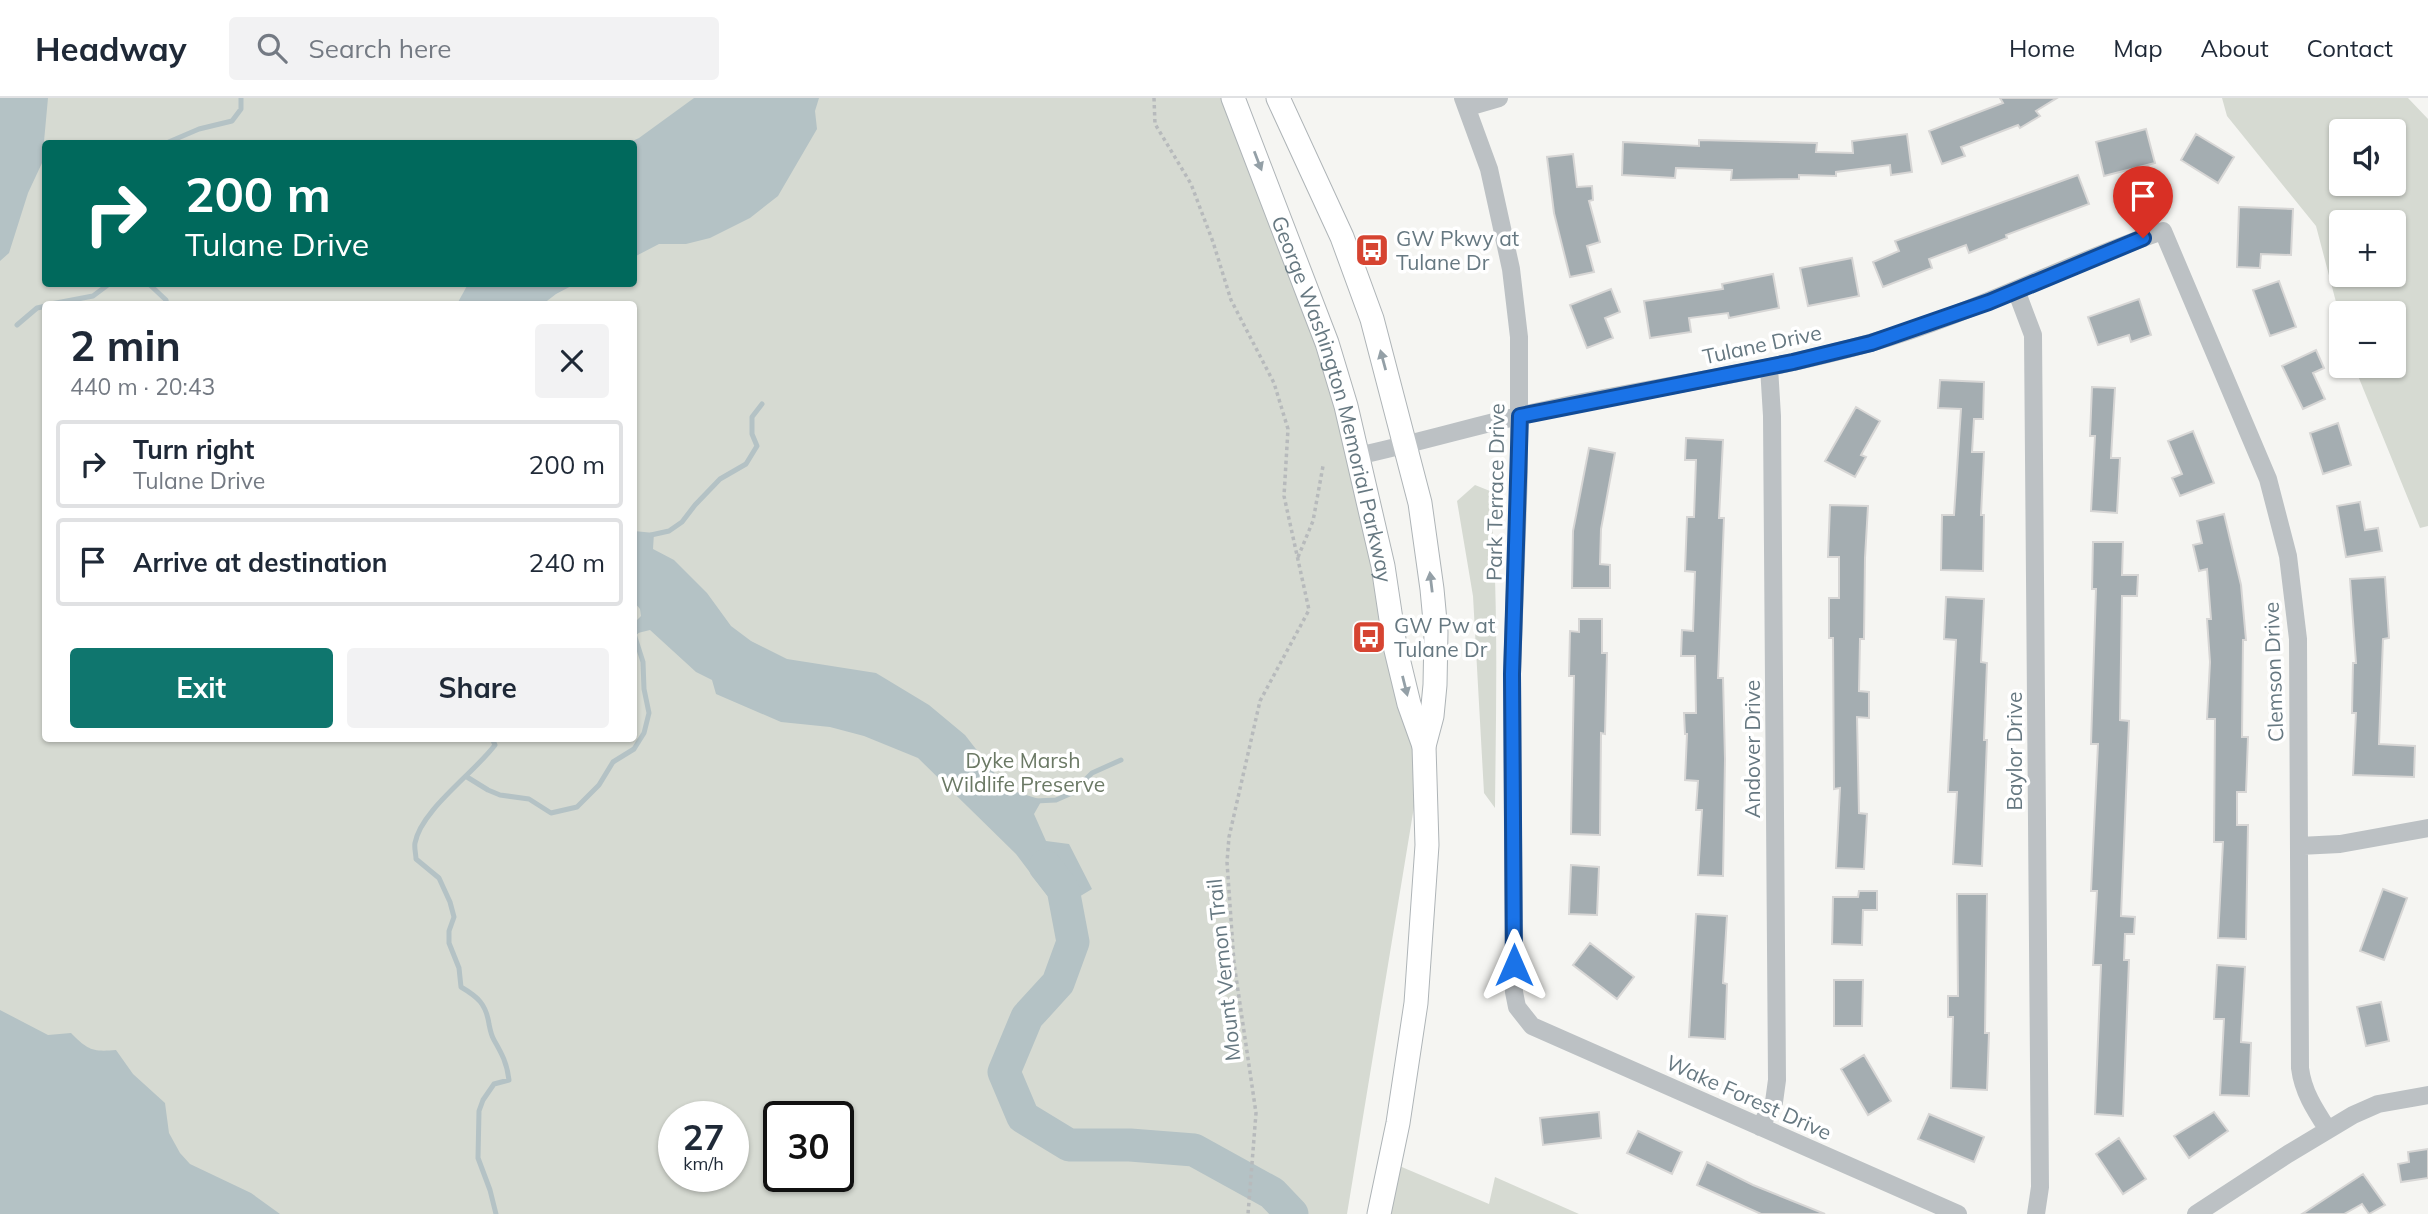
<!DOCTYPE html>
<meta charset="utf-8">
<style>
:root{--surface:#fff;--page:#f2f2f3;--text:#1f2937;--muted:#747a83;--line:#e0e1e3;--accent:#0f766e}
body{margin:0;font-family:Mulish,sans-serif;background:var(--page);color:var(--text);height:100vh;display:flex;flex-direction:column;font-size:26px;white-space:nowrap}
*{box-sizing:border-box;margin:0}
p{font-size:23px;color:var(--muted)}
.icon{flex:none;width:38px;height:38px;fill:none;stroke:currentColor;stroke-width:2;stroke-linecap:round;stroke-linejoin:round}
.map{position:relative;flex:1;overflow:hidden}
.sheet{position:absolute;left:42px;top:203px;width:595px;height:441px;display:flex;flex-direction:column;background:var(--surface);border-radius:7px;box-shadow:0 2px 5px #0004}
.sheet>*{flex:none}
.banner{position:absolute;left:42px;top:42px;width:595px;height:147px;border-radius:7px;box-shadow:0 2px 5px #0004;background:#00695c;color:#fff;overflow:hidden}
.fabs{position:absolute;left:2329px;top:21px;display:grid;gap:14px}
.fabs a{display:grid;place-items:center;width:77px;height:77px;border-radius:7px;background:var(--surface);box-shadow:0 2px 5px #0004;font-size:35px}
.speed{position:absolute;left:658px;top:1003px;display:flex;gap:14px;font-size:35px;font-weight:700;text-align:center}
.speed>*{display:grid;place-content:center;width:91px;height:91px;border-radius:50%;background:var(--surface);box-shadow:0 2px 5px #0004;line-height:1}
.speed small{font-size:18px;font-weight:400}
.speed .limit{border:4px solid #111;border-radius:10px;background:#fff;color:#111}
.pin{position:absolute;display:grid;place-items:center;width:60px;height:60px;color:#fff;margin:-72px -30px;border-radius:50% 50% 50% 0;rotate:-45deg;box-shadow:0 0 7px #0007}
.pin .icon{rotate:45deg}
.me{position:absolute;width:77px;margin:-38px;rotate:0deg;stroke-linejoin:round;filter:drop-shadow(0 0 5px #0008)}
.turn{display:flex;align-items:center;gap:24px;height:147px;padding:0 28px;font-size:32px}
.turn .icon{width:91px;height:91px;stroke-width:2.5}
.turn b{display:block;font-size:49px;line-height:60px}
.round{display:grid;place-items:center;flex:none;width:74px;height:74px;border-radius:7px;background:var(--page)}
.summary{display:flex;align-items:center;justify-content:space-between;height:119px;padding:0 28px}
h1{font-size:42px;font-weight:700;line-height:52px}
.cta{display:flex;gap:14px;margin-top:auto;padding:14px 28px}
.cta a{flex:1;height:80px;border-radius:7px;background:var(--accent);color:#fff;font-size:28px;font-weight:700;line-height:80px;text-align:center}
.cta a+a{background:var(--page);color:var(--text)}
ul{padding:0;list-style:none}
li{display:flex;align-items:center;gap:21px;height:88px;margin:0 14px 10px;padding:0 14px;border:4px solid var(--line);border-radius:7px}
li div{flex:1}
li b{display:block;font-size:26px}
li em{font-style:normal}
header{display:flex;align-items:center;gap:42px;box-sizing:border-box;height:98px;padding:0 35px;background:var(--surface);border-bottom:2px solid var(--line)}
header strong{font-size:33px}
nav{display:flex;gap:38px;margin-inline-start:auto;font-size:24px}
.search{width:490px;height:63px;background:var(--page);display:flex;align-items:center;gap:18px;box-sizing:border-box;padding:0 24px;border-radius:7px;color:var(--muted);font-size:26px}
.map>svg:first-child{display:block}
.green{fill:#d6dad2;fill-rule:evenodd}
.water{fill:#b4c2c5}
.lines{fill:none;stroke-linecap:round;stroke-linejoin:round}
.stream{stroke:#b4c2c5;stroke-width:5}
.river{stroke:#b4c2c5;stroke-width:33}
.building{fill:#a4adb1;stroke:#d7d6d5;stroke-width:2}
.major-casing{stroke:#aeb4b7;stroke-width:25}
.path{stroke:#b7babc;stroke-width:3.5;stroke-dasharray:3.5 3.5;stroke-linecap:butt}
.minor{stroke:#bcc1c4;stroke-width:18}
.major{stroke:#fff;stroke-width:23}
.oneway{fill:#94a0a7}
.route-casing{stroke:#114b97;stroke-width:18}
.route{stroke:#1a73e8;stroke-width:12}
.labels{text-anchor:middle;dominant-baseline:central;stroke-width:7;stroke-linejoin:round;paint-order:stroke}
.poi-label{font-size:21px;fill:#667881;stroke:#fff;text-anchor:start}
.street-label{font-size:21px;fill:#667881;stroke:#fff}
.park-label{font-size:21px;fill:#6b7965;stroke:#fff}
</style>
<header>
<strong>Headway</strong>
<div class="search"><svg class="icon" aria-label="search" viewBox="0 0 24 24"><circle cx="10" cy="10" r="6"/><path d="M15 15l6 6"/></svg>Search here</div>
<nav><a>Home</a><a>Map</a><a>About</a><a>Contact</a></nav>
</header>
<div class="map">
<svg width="2428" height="1116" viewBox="0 0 2428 1116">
<rect width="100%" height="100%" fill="#f5f5f2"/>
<!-- green -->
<path class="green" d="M0,0H1238L1291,148L1424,648L1347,1116H0ZM46,46H634V186H46ZM46,206H634V640H46ZM674,1018H733V1078H674ZM779,1018H838V1078H779Z
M2222,0H2408L2428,21V428L2420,430L2354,268H2394V215H2342L2341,223L2316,128L2227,18ZM2394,33V86H2342V33ZM2394,124V177H2342V124Z
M1475,387L1490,393C1499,498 1496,605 1495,710L1484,695L1473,498L1457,403Z
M1390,1064L1489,1106L1495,1079L1579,1116H1376Z"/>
<!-- water -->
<path class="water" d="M0,0H48L42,65L28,95L9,155L0,163Z
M694,0H819L815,13L817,31L778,98L750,120L710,140L686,146H659L634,159V46L628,45L639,40Z
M468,186H575L556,196L543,206H457Z
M634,433L654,435L653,451L674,462L707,495L731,528L751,543L787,561L876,575L929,607L965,637L1007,691L1042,702L1034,716L1046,743L1069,746L1092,791L1054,814L1050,801L1016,756L918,660L864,638L830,629L781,624L716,596L712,582L696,574L650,532L634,536L636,523L641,518L640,511L634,504Z
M0,912L48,937L71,935C88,952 92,954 116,952L133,976L165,1005L169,1035L180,1055L190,1066L251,1095L280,1116H0Z"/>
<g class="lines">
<!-- stream -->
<path class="stream" d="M164,46L199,31L232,23L241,11V0
M149,186L166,202L167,206
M51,206L93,198L109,186
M17,227L37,210L46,208
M651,437L669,433L682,424L695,407L720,381L746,366L757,348L752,336V319L762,306
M492,640L495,647C474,675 421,712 415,745C414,750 416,756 416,761L439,780L450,804L454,819L449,833V845L459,870L461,889C478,899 486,906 489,926C490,931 491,937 494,942C502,956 507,965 509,982L494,986L483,1002L479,1013L478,1060L490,1092L496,1116
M467,679L488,692L500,697L529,701L551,715L577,709L599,687L613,664L634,651L644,635L649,615L644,591L643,564L634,536L638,532
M1035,703L1056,702L1072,695L1092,675L1121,662"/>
<!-- river -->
<path class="river" d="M1045,768L1063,791L1073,844L1058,885L1027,919L1004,974L1023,1019L1069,1047H1130L1194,1052L1272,1095L1292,1116"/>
</g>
<!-- building -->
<path class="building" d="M2000,0H2057L2036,13L2040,18L2020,30L2018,27L1961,49L1965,58L1942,66L1929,33L2003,5Z
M2146,31L2155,65L2104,78L2096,44Z
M1907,36L1912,74L1891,77L1890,67L1836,74V78L1799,77V81L1731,82L1732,72L1676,70L1675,80L1622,77L1623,44L1699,48V42L1817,45L1816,54L1853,55L1852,43Z
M2196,36L2234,59L2218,85L2181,62Z
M1573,56L1577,89L1592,88L1593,102L1589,103L1600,144L1587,148L1594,174L1570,179L1554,115L1547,59Z
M2078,77L2089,106L2006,137L2007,140L1969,155L1966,147L1929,161L1932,170L1883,189L1873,164L1899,153L1895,143Z
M2239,109L2293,111L2291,157L2261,156L2260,170L2237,169Z
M1852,160L1859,198L1808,208L1800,170Z
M1773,176L1779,210L1729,220L1728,215L1689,220L1691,234L1650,240L1644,203L1723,191L1722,186Z
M2279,183L2296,229L2270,238L2253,192Z
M1611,191L1620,214L1605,220L1613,240L1587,250L1570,207Z
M2139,201L2151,237L2131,244L2129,237L2098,247L2088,219Z
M2316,252L2324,270L2313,275L2325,301L2303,311L2282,268Z
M1940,282L1984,284L1983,321H1974L1972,354H1984L1981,417H1984L1983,473L1941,472L1942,417H1954L1961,311L1938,310Z
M2092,289L2115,290L2111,360H2120L2117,415L2091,413L2095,338H2090Z
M1856,309L1880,323L1861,357L1866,359L1855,379L1825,363Z
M2338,325L2351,367L2323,376L2310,335Z
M2193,333L2214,385L2180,398L2172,380L2182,376L2168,343Z
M1686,340L1723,342L1719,420H1724L1718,580H1723L1725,661L1723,778L1698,777L1702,712H1696L1698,683L1685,682L1687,636H1685L1684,615H1696L1695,558H1681L1682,532L1693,533L1695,474L1685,473L1687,419H1694L1696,362H1685Z
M1589,350L1615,355L1601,431L1600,466L1610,467V490H1572L1573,433Z
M2360,404L2365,432L2378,430L2382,453L2346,459L2337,408Z
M1830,407L1868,408L1865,460L1864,541H1860L1859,593L1869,594V620L1857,619L1859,715L1867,716L1864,771L1836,770L1840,690L1834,691L1833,540H1829V500H1839V459H1828Z
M2224,416L2241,487L2246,542H2243L2242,639H2248L2246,694H2237V727H2248L2246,841L2218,840L2223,744H2214L2215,621H2207L2210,564L2207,521H2211L2207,471L2199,473L2193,447L2202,445L2197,423Z
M2093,444H2123L2122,477H2138L2137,498H2122L2120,622L2129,623L2121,818L2135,819L2134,836H2125L2124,862H2129L2123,1018L2095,1016L2101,867H2093L2097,793H2091L2098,646H2091L2096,491H2092Z
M2385,479L2389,540L2383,541L2379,646L2415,648L2414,679L2353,677L2356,615H2352L2353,565H2356L2350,481Z
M1946,499L1984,501L1981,564L1987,565L1984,642H1987L1982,768L1953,766L1957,694H1948L1956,542L1944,541Z
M1579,521H1602V555H1607L1605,636L1601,635L1600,737L1571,736L1574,578H1569L1570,533L1579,534Z
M1571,767L1599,769L1597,817L1569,816Z
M2383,791L2407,800L2384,862L2360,853Z
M1859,793H1877V812H1863L1862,847L1832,846L1833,799H1858Z
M1957,796H1987L1985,935H1989L1987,992L1951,990L1953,919H1948V898H1958Z
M1696,816L1727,818L1723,885L1727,886L1725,941L1689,939Z
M1590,845L1634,879L1617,901L1573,867Z
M2217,867L2245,869L2241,944L2251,945L2249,998L2220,997L2224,921H2214Z
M1834,882H1863L1862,928H1834Z
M2381,904L2389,943L2366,948L2357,909Z
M1864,957L1891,1003L1868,1017L1841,971Z
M1599,1014L1601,1040L1543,1047L1540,1020Z
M2214,1014L2228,1033L2189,1060L2174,1038Z
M1929,1016L1984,1039L1974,1064L1918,1041Z
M1638,1033L1682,1054L1672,1076L1627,1055Z
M2119,1040L2146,1081L2123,1096L2096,1056Z
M2428,1051V1080L2401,1084L2398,1066L2409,1064L2408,1054Z
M1707,1064L1753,1087L1825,1116H1761L1697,1087Z
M2363,1076L2385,1107L2369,1116L2362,1106L2344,1116H2302Z"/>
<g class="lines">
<!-- major casing -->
<g class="major-casing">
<g id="major">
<path id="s1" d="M1233,0L1327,245L1346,308L1383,468L1395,548L1409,606L1424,648"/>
<path d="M1278,0L1342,139L1372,221L1420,405L1432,491L1436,534L1435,587L1432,618L1424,648L1427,747L1416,905L1398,1025L1379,1116"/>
</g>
</g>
<!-- path -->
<path class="path" d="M1154,0L1155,26L1191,86L1213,144L1231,202L1274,285L1288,331L1284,398L1309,512L1260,603L1229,739L1227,764L1234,865L1256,1015L1248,1116
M1298,459L1313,423L1323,368"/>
<!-- minor -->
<path class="minor" d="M1463,0L1489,71L1511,171L1519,239V374L1512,576L1514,894L1517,909L1532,928L1958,1116
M1468,9L1499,0
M2016,192L2033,237L2040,1089L2036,1116
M1357,358C1426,343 1494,322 1563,308C1666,287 1770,273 1870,245C1971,217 2064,166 2163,133L2268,381L2288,458L2298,541L2300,970C2303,994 2315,1012 2328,1032
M2299,748L2340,746L2428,730
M1760,1029L1774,1004L1777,982L1772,318L1769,269
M2196,1116L2288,1056L2353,1017L2378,1006L2428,997"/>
<!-- major -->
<use href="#major" class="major"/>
</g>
<!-- one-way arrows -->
<defs><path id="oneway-solid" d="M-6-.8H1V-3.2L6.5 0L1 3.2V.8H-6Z" transform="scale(1.75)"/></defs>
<g class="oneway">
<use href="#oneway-solid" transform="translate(1258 63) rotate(69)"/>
<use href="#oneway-solid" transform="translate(1383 262) rotate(-105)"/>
<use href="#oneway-solid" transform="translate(1431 484) rotate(-97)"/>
<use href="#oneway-solid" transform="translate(1405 588) rotate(76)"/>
</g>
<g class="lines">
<!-- route casing -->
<g class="route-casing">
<path id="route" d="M1514,867L1512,576L1520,318L1793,264L1871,245L1989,204L2143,140"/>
</g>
<!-- route -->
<use href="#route" class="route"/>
</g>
<!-- icons -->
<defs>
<g id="bus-square" transform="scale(1.75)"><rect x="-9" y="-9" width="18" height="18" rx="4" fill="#d64431" stroke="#fff"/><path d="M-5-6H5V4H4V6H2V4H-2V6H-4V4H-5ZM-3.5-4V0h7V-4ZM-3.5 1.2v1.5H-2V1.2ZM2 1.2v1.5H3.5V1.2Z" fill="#fff"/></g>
</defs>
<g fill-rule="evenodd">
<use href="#bus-square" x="1372" y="152"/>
<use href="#bus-square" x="1369" y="539"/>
</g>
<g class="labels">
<!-- poi labels -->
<g class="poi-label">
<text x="1396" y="140">GW Pkwy at<tspan x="1396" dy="24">Tulane Dr</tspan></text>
<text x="1394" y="527">GW Pw at<tspan x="1394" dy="24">Tulane Dr</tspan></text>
</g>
<!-- street labels -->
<g class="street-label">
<text transform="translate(1762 246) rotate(-12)">Tulane Drive</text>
<text stroke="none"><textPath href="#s1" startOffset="318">George Washington Memorial Parkway</textPath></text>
<text transform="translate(1495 394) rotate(-89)">Park Terrace Drive</text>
<text transform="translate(2273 574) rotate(-92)">Clemson Drive</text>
<text transform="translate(1752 651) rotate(-90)">Andover Drive</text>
<text transform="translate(2014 653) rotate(-90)">Baylor Drive</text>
<text transform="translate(1223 872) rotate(-96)">Mount Vernon Trail</text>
<text transform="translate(1749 999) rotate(24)">Wake Forest Drive</text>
</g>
<!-- park labels -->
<g class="park-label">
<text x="1023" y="662">Dyke Marsh<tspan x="1023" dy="24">Wildlife Preserve</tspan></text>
</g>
</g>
</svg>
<div class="fabs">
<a><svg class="icon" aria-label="sound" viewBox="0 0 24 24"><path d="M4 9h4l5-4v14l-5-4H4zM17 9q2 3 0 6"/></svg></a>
<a>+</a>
<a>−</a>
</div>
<div class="speed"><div>27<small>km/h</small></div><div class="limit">30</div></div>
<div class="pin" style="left:2143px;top:140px;background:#d93025"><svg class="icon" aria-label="arrive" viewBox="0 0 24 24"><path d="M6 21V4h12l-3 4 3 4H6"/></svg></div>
<svg class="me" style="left:1514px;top:867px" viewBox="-20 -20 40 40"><path d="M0-17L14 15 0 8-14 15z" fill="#1a73e8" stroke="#fff" stroke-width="4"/></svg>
<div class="banner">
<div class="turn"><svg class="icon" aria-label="right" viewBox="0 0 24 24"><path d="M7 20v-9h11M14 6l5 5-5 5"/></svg><div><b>200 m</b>Tulane Drive</div></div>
</div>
<section class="sheet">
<div class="summary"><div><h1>2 min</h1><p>440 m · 20:43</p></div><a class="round"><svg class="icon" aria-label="close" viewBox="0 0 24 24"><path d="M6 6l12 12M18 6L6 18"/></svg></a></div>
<ul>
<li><svg class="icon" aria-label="right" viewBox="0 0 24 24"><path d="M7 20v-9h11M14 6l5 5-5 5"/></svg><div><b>Turn right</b><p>Tulane Drive</p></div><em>200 m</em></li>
<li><svg class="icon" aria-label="arrive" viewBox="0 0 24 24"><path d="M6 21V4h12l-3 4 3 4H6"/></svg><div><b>Arrive at destination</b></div><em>240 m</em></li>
</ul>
<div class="cta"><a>Exit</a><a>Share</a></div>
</section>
</div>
